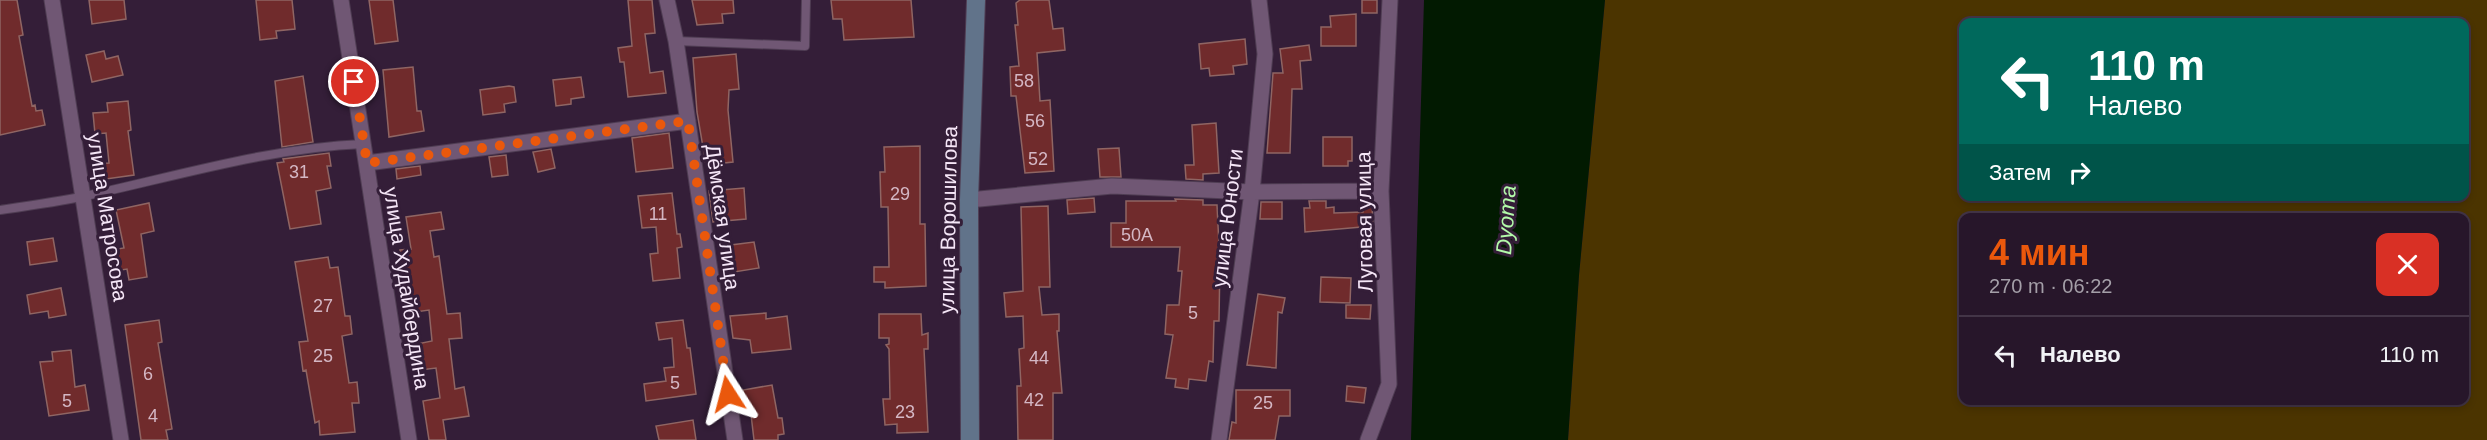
<!DOCTYPE html>
<html lang="ru">
<meta charset="utf-8">
<style>
:root{--surface:#27162a;--page:#2f1f32;--text:#f1f3f6;--muted:#a49fa8;--line:#433547;--accent:#ea580c}
body{margin:0;font-family:Helvetica,sans-serif;background:var(--page);color:var(--text);height:100vh;display:flex;flex-direction:column;font-size:22px;white-space:nowrap}
*{box-sizing:border-box;margin:0}
p{font-size:20px;color:var(--muted)}
.icon{flex:none;width:33px;height:33px;fill:none;stroke:currentColor;stroke-width:2;stroke-linecap:round;stroke-linejoin:round}
.map{position:relative;flex:1;overflow:hidden}
.panel{position:absolute;left:1959px;top:213px;width:510px;height:192px;display:flex;flex-direction:column;background:var(--surface);border-radius:12px;box-shadow:0 3px 9px #0003,0 0 0 2px var(--line)}
.panel>*{flex:none}
.guide{position:absolute;left:1959px;top:18px;width:510px;height:183px;border-radius:12px;box-shadow:0 3px 9px #0003,0 0 0 2px var(--line);background:#00695c;color:#fff;overflow:hidden}
.pin{position:absolute;display:grid;place-items:center;width:51px;height:51px;color:#fff;margin:-26px;border:3px solid #fff;border-radius:50%;box-shadow:0 2px 6px #0007}
.me{position:absolute;width:66px;margin:-33px;rotate:351deg;stroke-linejoin:round;filter:drop-shadow(0 0 4px #0008)}
.turn{display:flex;align-items:center;gap:21px;height:126px;padding:0 30px;font-size:27px}
.turn .icon{width:78px;height:78px;stroke-width:2.5}
.turn b{display:block;font-size:42px;line-height:51px}
.then{display:flex;align-items:center;height:57px;padding:0 30px;background:#0003;gap:12px;font-size:22px}
.round{display:grid;place-items:center;flex:none;width:63px;height:63px;border-radius:12px;background:var(--page)}
.overview{display:flex;align-items:center;justify-content:space-between;height:102px;padding:0 30px}
h1{font-size:36px;font-weight:600;line-height:45px;color:var(--accent)}
ul{padding:0;list-style:none}
li{display:flex;align-items:center;gap:18px;height:78px;padding:0 30px;border-top:2px solid var(--line)}
li div{flex:1}
li b{display:block;font-size:22px}
li em{font-style:normal}
.map>svg:first-child{display:block}
.green{fill:#4b3400;fill-rule:evenodd}
.water{fill:#021a01}
.building{fill:#702b2c;stroke:#8f6563;stroke-width:1.5}
.lines{fill:none;stroke-linecap:round;stroke-linejoin:round}
.lane-casing{stroke:#4f3d53;stroke-width:10}
.street-casing{stroke:#4f3d53;stroke-width:17}
.secondary-casing{stroke:#4f3d53;stroke-width:20}
.lane{stroke:#705774;stroke-width:8}
.street{stroke:#705774;stroke-width:15}
.secondary{stroke:#61738a;stroke-width:18}
.route{stroke:#ea580c;stroke-width:10;stroke-dasharray:0 18}
.labels{text-anchor:middle;dominant-baseline:central;stroke-width:6;stroke-linejoin:round;paint-order:stroke}
.number-label{font-size:18px;fill:#d4b7c4}
.street-label{font-size:21px;fill:#f5e6f7;stroke:#341e38}
.water-label{font-size:22px;font-style:italic;fill:#b3faaa;stroke:#341e38}
</style>
<div class="map">
<svg width="2487" height="440" viewBox="0 0 2487 440">
<rect width="100%" height="100%" fill="#341e38"/>
<!-- green -->
<path class="green" d="M1605,0H2487V440H1568L1579,275ZM1964,22H2464V196H1964ZM2358,214L2367,218H2464V400H1964V218L2352,217Z"/>
<!-- water -->
<path class="water" d="M1424,0H1605L1579,275L1568,440H1411Z"/>
<!-- building -->
<path class="building" d="M0,0H17L23,35L19,36L32,106L35,105L36,111L42,110L45,125L0,135Z
M89,0H124L126,19L92,24Z
M256,0H292L295,29L276,31L277,38L260,40Z
M369,0H393L398,41L375,44Z
M628,0H652L655,33L645,34L650,73L663,71L666,93L628,97L624,62H620L618,48L632,46Z
M692,0H733L734,13L722,14L723,23L697,25Z
M831,0H911L914,37L844,40L842,19H833Z
M1020,0H1049L1053,29L1063,28L1065,50L1037,53L1040,101L1050,100L1054,171L1025,173L1016,96H1011L1010,67L1019,66L1015,25H1018L1016,3Z
M1362,0H1377V13H1362Z
M1356,14V46H1321V27H1331L1330,16Z
M1245,39L1247,64L1233,66L1234,74L1210,76L1209,68L1201,69L1199,44Z
M1309,45L1311,60L1300,61L1302,89H1292L1290,153H1267L1273,73H1283L1280,49Z
M104,51L106,59L118,56L123,75L92,82L86,55Z
M736,54L739,89L729,90L728,110L733,162L706,165L697,112L693,58Z
M413,67L417,111H421L424,131L389,137L383,70Z
M303,76L313,142L282,147L275,81Z
M581,77L584,97L571,99V104L556,106L553,80Z
M509,86L514,87L516,102L504,104L505,112L483,115L480,90Z
M128,101L131,130L128,131L134,175L99,180L97,164L109,163L106,133L95,134L93,113L108,112L107,103Z
M1216,123L1219,173L1203,174V180L1186,179L1185,165H1194L1192,125Z
M669,133L673,168L636,172L632,138Z
M1323,137H1352V161H1348V166H1323Z
M920,146V224H925L926,286L885,288V282H874V267H889L888,207H881L880,172H885L884,147Z
M1119,148L1121,177H1100L1098,149Z
M551,149L555,168L538,172L533,152Z
M329,153L331,166H327L331,188L316,191L321,224L290,229L277,163L284,162L283,159Z
M506,155L508,175L492,177L489,157Z
M420,166L421,175L397,179L396,169Z
M744,188L746,219L713,222L709,191Z
M672,193L677,234H680L682,247L677,248L680,278L653,281L650,254L658,253L656,227L642,228L638,196Z
M1094,198L1095,212L1068,214L1067,200Z
M1175,199L1203,200V205H1217L1219,245H1225V259H1220L1219,321H1214L1213,362L1209,361L1206,381L1189,379L1188,389L1175,387L1176,379L1166,378L1173,335L1165,334L1167,305H1179L1182,271H1178L1180,247H1111V223H1126V201H1176Z
M1309,201H1326V208L1334,207V213L1363,212V206H1372L1373,226L1305,232L1304,208H1310Z
M1261,202H1282V219H1260Z
M149,203L154,231L141,234L147,277L129,280L127,269L115,271L111,250L124,248L116,210Z
M1048,206L1050,287H1039L1042,315L1059,314V331H1057L1062,393H1053V440H1018L1017,386H1021L1019,349L1024,348L1023,316L1006,317L1004,293L1023,291L1021,207Z
M441,212L444,229L430,231L434,257L439,256L447,314L460,313L462,338L449,339L455,389L464,387L469,416L443,420L446,440H429L423,401L440,398L436,368L420,370L417,344L432,341L429,310L408,313L400,250L411,249L406,217Z
M53,238L57,261L30,265L27,242Z
M754,242L759,268L728,273L726,259L734,258L731,245Z
M328,257L330,268L338,267L345,316H350L352,334L342,336L349,383L357,382L359,403H352L355,432L320,435L319,421L315,423L306,370L303,371L299,342L308,341L295,262Z
M1321,277L1351,278L1350,303L1320,302Z
M61,288L66,315L49,318L48,311L30,314L27,295Z
M1258,294L1285,298L1282,313L1278,312L1276,368L1247,365Z
M1346,305H1371L1370,319L1346,318Z
M766,313V319L787,316L791,349L752,353L750,340L733,338L730,316Z
M879,314H921L922,335L928,333V349H924L928,432L897,433V424L885,425L883,399H890L889,349L886,345L889,344V338H879Z
M159,320L162,342L158,343L172,429L166,430L168,440H141L125,325Z
M683,320L687,348H690L696,394L646,401L644,384L666,381L664,368L674,367L672,338L659,340L656,323Z
M71,350L75,387L85,385L89,410L49,416L40,362L53,361L52,352Z
M772,385L778,418H782L784,434L778,435V440H754L750,406L746,407L743,390Z
M1347,386L1366,388L1364,403L1346,401Z
M1236,390H1290V416H1279L1275,440H1229L1232,422L1236,423Z
M693,420L696,440H659L656,426Z"/>
<g class="lines">
<!-- lane casing -->
<g class="lane-casing">
<path id="lane" d="M676,41L805,46L806,0
M0,210C28,206 57,202 85,196C177,176 269,148 363,144"/>
</g>
<!-- street casing -->
<g class="street-casing">
<path id="street" d="M52,0L121,440
M341,0L409,440
M667,0L676,41L735,440
M367,163L688,121
M969,200L1112,186L1252,192L1381,191
M1219,440L1252,192L1265,54L1259,0
M1368,440L1389,384L1381,191L1390,0"/>
</g>
<!-- secondary casing -->
<g class="secondary-casing">
<path id="secondary" d="M970,440L969,200L976,0"/>
</g>
<!-- lane -->
<use href="#lane" class="lane"/>
<!-- street -->
<use href="#street" class="street"/>
<!-- secondary -->
<use href="#secondary" class="secondary"/>
</g>
<g class="lines">
<!-- route -->
<path class="route" d="M354,82L367,163L688,121L728,394"/>
</g>
<g class="labels">
<!-- number labels -->
<g class="number-label">
<text x="1024" y="81">58</text>
<text x="1035" y="121">56</text>
<text x="1038" y="159">52</text>
<text x="299" y="172">31</text>
<text x="900" y="194">29</text>
<text x="658" y="214">11</text>
<text x="1137" y="235">50А</text>
<text x="323" y="306">27</text>
<text x="1193" y="313">5</text>
<text x="323" y="356">25</text>
<text x="1039" y="358">44</text>
<text x="148" y="374">6</text>
<text x="675" y="383">5</text>
<text x="1034" y="400">42</text>
<text x="67" y="401">5</text>
<text x="1263" y="403">25</text>
<text x="905" y="412">23</text>
<text x="153" y="416">4</text>
</g>
<!-- street labels -->
<g class="street-label">
<text transform="translate(108 217) rotate(81)">улица Матросова</text>
<text transform="translate(723 217) rotate(82)">Дёмская улица</text>
<text transform="translate(1227 218) rotate(-83)">улица Юности</text>
<text transform="translate(948 220) rotate(-89)">улица Ворошилова</text>
<text transform="translate(1364 222) rotate(-91)">Луговая улица</text>
<text transform="translate(407 288) rotate(81)">улица Худайбердина</text>
</g>
<!-- water labels -->
<g class="water-label">
<text transform="translate(1506 220) rotate(-86)">Dyoma</text>
</g>
</g>
</svg>
<div class="pin" style="left:354px;top:82px;background:#d93025"><svg class="icon" aria-label="arrive" viewBox="0 0 24 24"><path d="M6 21V4h12l-3 4 3 4H6"/></svg></div>
<svg class="me" style="left:728px;top:394px" viewBox="-20 -20 40 40"><path d="M0-17L14 15 0 8-14 15z" fill="#ea580c" stroke="#fff" stroke-width="4"/></svg>
<div class="guide">
<div class="turn"><svg class="icon" aria-label="left" viewBox="0 0 24 24"><path d="M17 20v-9H6M10 6l-5 5 5 5"/></svg><div><b>110 m</b>Налево</div></div>
<div class="then">Затем<svg class="icon" aria-label="right" viewBox="0 0 24 24"><path d="M7 20v-9h11M14 6l5 5-5 5"/></svg></div>
</div>
<section class="panel">
<div class="overview"><div><h1>4 мин</h1><p>270 m · 06:22</p></div><a class="round" style="background:#d93025;color:#fff"><svg class="icon" aria-label="close" viewBox="0 0 24 24"><path d="M6 6l12 12M18 6L6 18"/></svg></a></div>
<ul>
<li><svg class="icon" aria-label="left" viewBox="0 0 24 24"><path d="M17 20v-9H6M10 6l-5 5 5 5"/></svg><div><b>Налево</b></div><em>110 m</em></li>
</ul>
</section>
</div>
